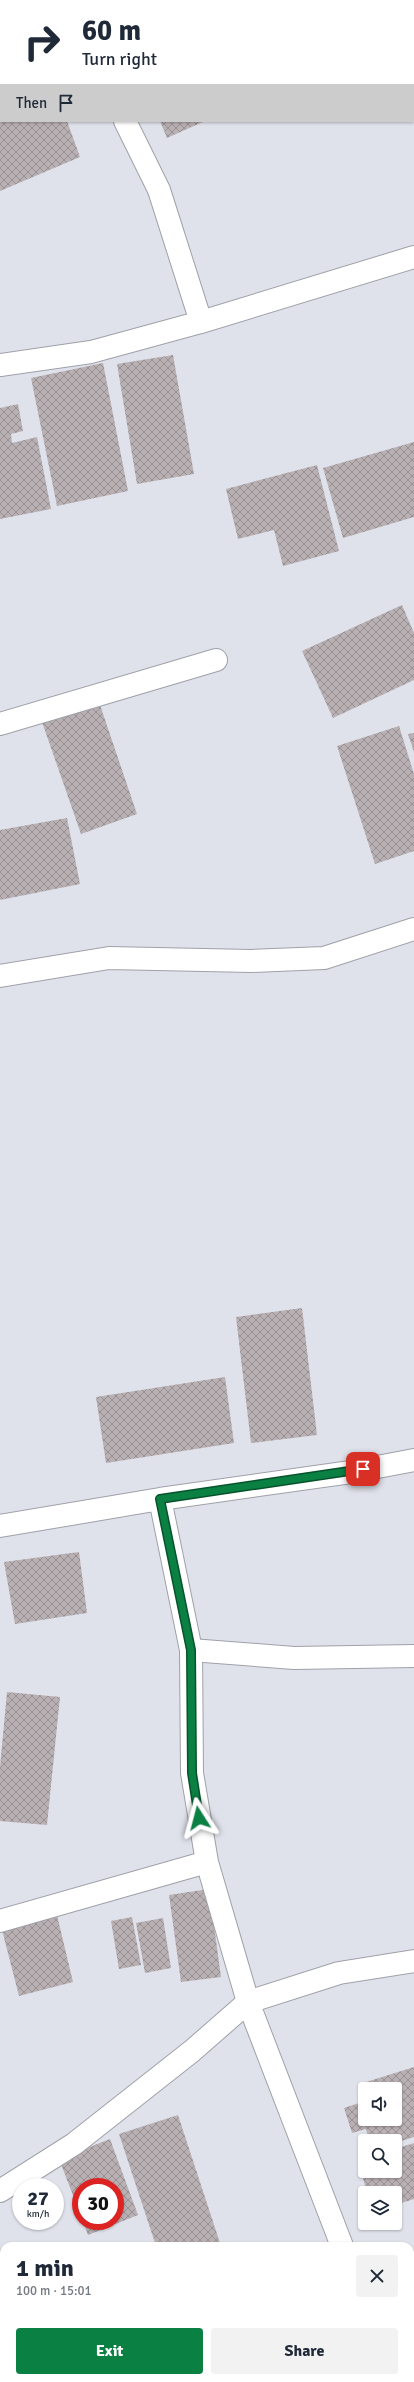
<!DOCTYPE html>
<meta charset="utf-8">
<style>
:root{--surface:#fff;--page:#f2f2f3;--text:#1f2937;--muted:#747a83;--accent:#0b8043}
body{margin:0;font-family:Signika,sans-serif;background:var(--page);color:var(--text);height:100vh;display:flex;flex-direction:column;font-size:15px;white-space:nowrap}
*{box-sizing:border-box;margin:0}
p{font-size:13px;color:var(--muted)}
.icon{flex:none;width:22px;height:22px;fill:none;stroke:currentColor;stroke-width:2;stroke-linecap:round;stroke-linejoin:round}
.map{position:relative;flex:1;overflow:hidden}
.sheet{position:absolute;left:0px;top:2242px;width:414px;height:140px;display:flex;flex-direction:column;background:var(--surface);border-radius:12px 12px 0 0;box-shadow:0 1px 3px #0004}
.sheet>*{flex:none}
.banner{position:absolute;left:0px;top:0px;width:414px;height:122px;box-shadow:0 1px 3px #0004;background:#fff;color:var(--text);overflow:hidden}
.tools{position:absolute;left:358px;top:2082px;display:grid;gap:8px}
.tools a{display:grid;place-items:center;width:44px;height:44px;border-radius:4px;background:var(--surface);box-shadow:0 1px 3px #0004;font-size:20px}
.speed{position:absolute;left:12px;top:2178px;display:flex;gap:8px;font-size:20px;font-weight:700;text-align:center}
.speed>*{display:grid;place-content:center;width:52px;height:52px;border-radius:50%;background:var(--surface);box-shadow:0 1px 3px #0004;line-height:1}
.speed small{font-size:10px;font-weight:400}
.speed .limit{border:6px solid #d22;background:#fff;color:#111}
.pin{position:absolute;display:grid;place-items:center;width:34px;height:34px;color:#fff;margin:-17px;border-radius:8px;box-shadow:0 2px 6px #0006}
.me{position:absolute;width:44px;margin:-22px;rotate:351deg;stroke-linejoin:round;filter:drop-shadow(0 0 3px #0008)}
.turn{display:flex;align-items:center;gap:14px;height:84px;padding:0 16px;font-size:18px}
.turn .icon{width:52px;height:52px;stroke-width:2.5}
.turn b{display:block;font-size:28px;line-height:34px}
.then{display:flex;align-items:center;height:38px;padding:0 16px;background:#0003;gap:8px;font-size:15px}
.round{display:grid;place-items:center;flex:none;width:42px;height:42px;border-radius:4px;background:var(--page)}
.overview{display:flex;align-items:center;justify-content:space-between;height:68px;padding:0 16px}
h1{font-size:24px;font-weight:700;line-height:30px}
.primary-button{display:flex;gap:8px;margin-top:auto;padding:8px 16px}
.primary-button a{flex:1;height:46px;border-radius:4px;background:var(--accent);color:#fff;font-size:16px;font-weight:700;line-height:46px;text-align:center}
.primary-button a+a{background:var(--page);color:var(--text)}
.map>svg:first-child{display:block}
.building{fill:url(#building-cross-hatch)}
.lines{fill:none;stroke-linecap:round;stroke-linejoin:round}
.minor-casing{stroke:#9fa1a9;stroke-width:24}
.minor{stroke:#fff;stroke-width:22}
.route-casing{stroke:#07532c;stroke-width:10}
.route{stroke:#0b8043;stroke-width:7}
</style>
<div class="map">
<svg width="414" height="2382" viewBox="0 0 414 2382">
<defs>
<pattern id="building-cross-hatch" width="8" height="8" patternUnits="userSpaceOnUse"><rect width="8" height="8" fill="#b9b0b4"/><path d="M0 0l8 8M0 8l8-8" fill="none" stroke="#979093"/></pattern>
</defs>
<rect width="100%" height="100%" fill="#e0e2eb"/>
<!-- building -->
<path class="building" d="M0,121H67L80,157L0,191Z
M160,121H205L167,138Z
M173,355L194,474L137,484L117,364Z
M103,363L128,491L57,506L31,378Z
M18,404L23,431L11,434L12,443L37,437L51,509L0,519V408Z
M414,442V517L343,538L323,468Z
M317,465L339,551L283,566L274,530L238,539L226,489Z
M402,605L414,633V680L333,718L302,651Z
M99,702L137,814L81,834L42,722Z
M399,726L414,774V851L375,864L337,746Z
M414,733V752L408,734Z
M67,818L80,884L0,900V830Z
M302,1308L317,1435L251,1443L236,1317Z
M225,1377L234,1443L106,1463L96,1397Z
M79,1552L87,1613L15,1624L4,1562Z
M7,1692L60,1697L47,1825L0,1821V1767Z
M209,1889L221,1977L181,1982L169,1895Z
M56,1911L73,1982L19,1996L1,1926Z
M132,1917L141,1965L119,1969L111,1921Z
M163,1918L171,1968L145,1973L136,1923Z
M414,2067V2137L395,2143V2141H369L366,2129L352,2133L344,2108L365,2101V2119H395V2089H365L363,2083Z
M178,2115L221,2246H156L119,2134Z
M110,2139L138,2215L88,2235L83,2221H115V2187H81V2216L59,2159Z
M414,2143V2199L395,2205V2193H367L358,2159L365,2157V2171H395V2149Z
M195,2378H332L333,2382H186Z"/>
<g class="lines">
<!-- minor casing -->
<g class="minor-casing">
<path id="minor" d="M67,0L68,1
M125,121L159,190L201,322
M0,365L91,352L201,322L414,257
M0,724L216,660
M0,976L109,958L251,961L324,958L414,929
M160,1499L191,1650L192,1773L207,1862L248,2002L342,2246
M0,1526L160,1499L351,1472L414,1460
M191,1650L294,1658L414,1656
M0,1921L207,1862
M0,2191L74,2144L192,2051L248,2002L339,1973L414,1961
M410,2270L414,2268
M410,2375L414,2381
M43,2382L56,2378"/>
</g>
<!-- minor -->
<use href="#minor" class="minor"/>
</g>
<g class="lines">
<!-- route casing -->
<g class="route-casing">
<path id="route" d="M199,1818L192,1773L191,1650L160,1499L363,1469"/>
</g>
<!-- route -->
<use href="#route" class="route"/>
</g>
</svg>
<div class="tools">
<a><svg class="icon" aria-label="sound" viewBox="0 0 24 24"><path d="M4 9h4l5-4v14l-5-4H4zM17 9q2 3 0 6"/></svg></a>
<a><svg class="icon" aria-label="search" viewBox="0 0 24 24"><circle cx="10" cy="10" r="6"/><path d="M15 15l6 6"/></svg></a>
<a><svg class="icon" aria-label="layers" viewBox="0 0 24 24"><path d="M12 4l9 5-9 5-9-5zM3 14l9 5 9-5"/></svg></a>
</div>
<div class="speed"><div>27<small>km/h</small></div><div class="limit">30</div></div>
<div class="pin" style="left:363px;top:1469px;background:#d93025"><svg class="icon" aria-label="arrive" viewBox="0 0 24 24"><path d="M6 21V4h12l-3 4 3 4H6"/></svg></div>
<svg class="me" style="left:199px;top:1818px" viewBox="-20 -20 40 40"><path d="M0-17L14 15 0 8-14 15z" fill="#0b8043" stroke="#fff" stroke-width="4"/></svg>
<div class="banner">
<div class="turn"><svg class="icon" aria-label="right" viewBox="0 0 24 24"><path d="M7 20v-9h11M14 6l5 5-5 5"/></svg><div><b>60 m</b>Turn right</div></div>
<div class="then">Then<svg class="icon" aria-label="arrive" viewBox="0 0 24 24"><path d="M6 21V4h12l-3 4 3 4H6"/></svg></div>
</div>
<section class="sheet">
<div class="overview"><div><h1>1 min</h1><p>100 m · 15:01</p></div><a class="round"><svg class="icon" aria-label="close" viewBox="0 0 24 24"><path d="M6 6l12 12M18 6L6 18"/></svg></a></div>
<div class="primary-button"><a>Exit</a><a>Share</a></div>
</section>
</div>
